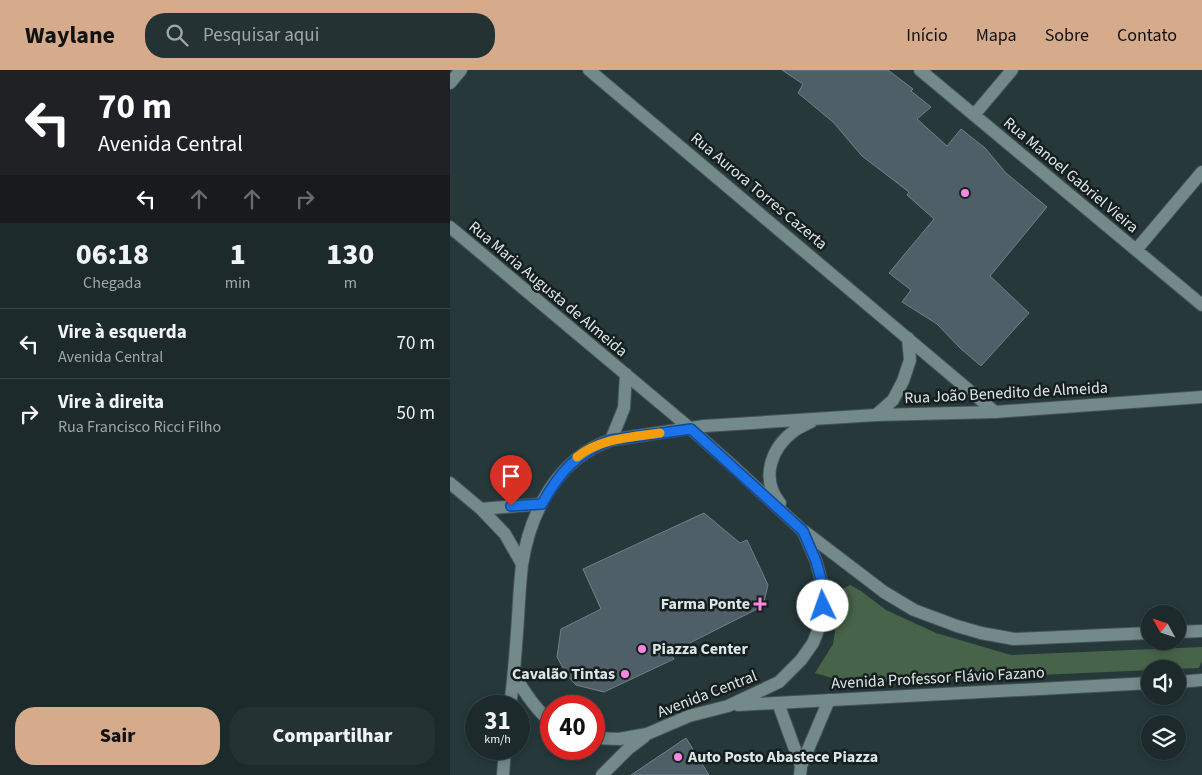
<!DOCTYPE html>
<html lang="pt">
<meta charset="utf-8">
<style>
:root{--surface:#1c2a2c;--page:#253234;--text:#f1f3f6;--muted:#a0a7a9;--line:#3a4648;--accent:#d6ab8b}
body{margin:0;font-family:"Source Sans 3","Noto Sans KR",sans-serif;background:var(--page);color:var(--text);height:100vh;display:flex;flex-direction:column;font-size:19px;white-space:nowrap}
*{box-sizing:border-box;margin:0}
p{font-size:16px;color:var(--muted)}
.icon{flex:none;width:28px;height:28px;fill:none;stroke:currentColor;stroke-width:2;stroke-linecap:round;stroke-linejoin:round}
.map{position:relative;flex:1;overflow:hidden}
.details{display:flex;flex-direction:column;background:var(--surface);width:450px}
.details>*{flex:none}
.banner{background:#202124;color:#fff;overflow:hidden}
.needle{width:32px;rotate:310deg}
.buttons{position:absolute;left:691px;top:535px;display:grid;gap:10px}
.buttons a{display:grid;place-items:center;width:45px;height:45px;border-radius:50%;background:var(--surface);box-shadow:0 2px 8px #0003,0 0 0 1px var(--line);font-size:25px}
.speed{position:absolute;left:15px;top:625px;display:flex;gap:10px;font-size:25px;font-weight:700;text-align:center}
.speed>*{display:grid;place-content:center;width:65px;height:65px;border-radius:50%;background:var(--surface);box-shadow:0 2px 8px #0003,0 0 0 1px var(--line);line-height:1}
.speed small{font-size:12px;font-weight:400}
.speed .limit{border:8px solid #d22;background:#fff;color:#111}
.pin{position:absolute;display:grid;place-items:center;width:42px;height:42px;color:#fff;margin:-51px -21px;border-radius:50% 50% 50% 0;rotate:-45deg;box-shadow:0 0 5px #0007}
.pin .icon{rotate:45deg}
.me{position:absolute;width:55px;margin:-28px;rotate:357deg;stroke-linejoin:round;filter:drop-shadow(0 0 4px #0008)}
.turn{display:flex;align-items:center;gap:18px;height:105px;padding:0 15px;font-size:22px}
.turn .icon{width:65px;height:65px;stroke-width:2.5}
.turn b{display:block;font-size:35px;line-height:42px}
.lanes{display:flex;align-items:center;height:48px;padding:0 15px;background:#0003;justify-content:center;gap:25px;direction:ltr}
.lanes .off{opacity:.35}
.eta{display:flex;justify-content:space-evenly;align-items:center;height:85px;text-align:center}
.eta b{font-size:30px;font-weight:800;line-height:35px}
.cta{display:flex;gap:10px;margin-top:auto;padding:10px 15px}
.cta a{flex:1;height:58px;border-radius:20px;background:var(--accent);color:#111;font-size:20px;font-weight:800;line-height:58px;text-align:center}
.cta a+a{background:var(--page);color:var(--text)}
ul{padding:0;list-style:none}
li{display:flex;align-items:center;gap:15px;height:70px;padding:0 15px;border-top:1px solid var(--line)}
li div{flex:1}
li b{display:block;font-size:19px}
li em{font-style:normal}
header{display:flex;align-items:center;gap:30px;box-sizing:border-box;height:70px;padding:0 25px;background:var(--accent);color:#111}
header strong{font-size:24px}
nav{display:flex;gap:28px;margin-inline-start:auto;font-size:18px}
.search{width:350px;height:45px;background:var(--page);display:flex;align-items:center;gap:12px;box-sizing:border-box;padding:0 18px;border-radius:20px;color:var(--muted);font-size:19px}
main{display:flex;flex:1;min-height:0}
.map>svg:first-child{display:block}
.green{fill:#476349}
.building{fill:#4f5f67;stroke:#6f8189}
.lines{fill:none;stroke-linecap:round;stroke-linejoin:round}
.minor-casing{stroke:#435455;stroke-width:14}
.minor{stroke:#74898a;stroke-width:12}
.route-casing{stroke:#114b97;stroke-width:12}
.route{stroke:#1a73e8;stroke-width:9}
.slow{stroke:#f59e0b;stroke-width:9}
.poi-dot{fill:#fc86e3;stroke:#161e1e;stroke-width:2}
.labels{text-anchor:middle;dominant-baseline:central;stroke-width:5;stroke-linejoin:round;paint-order:stroke}
.street-label{font-size:16px;fill:#dce8e8;stroke:#161e1e}
.poi-label{font-size:16px;font-weight:bold;fill:#dce8e8;stroke:#161e1e;text-anchor:start}
</style>
<header>
<strong>Waylane</strong>
<div class="search"><svg class="icon" aria-label="search" viewBox="0 0 24 24"><circle cx="10" cy="10" r="6"/><path d="M15 15l6 6"/></svg>Pesquisar aqui</div>
<nav><a>Início</a><a>Mapa</a><a>Sobre</a><a>Contato</a></nav>
</header>
<main>
<section class="details">
<div class="banner">
<div class="turn"><svg class="icon" aria-label="left" viewBox="0 0 24 24"><path d="M17 20v-9H6M10 6l-5 5 5 5"/></svg><div><b>70 m</b>Avenida Central</div></div>
<div class="lanes"><svg class="icon" aria-label="left" viewBox="0 0 24 24"><path d="M17 20v-9H6M10 6l-5 5 5 5"/></svg><svg class="icon off" aria-label="ahead" viewBox="0 0 24 24"><path d="M12 20V5M6 11l6-6 6 6"/></svg><svg class="icon off" aria-label="ahead" viewBox="0 0 24 24"><path d="M12 20V5M6 11l6-6 6 6"/></svg><svg class="icon off" aria-label="right" viewBox="0 0 24 24"><path d="M7 20v-9h11M14 6l5 5-5 5"/></svg></div>
</div>
<div class="eta">
<div><b>06:18</b><p>Chegada</p></div>
<div><b>1</b><p>min</p></div>
<div><b>130</b><p>m</p></div>
</div>
<ul>
<li><svg class="icon" aria-label="left" viewBox="0 0 24 24"><path d="M17 20v-9H6M10 6l-5 5 5 5"/></svg><div><b>Vire à esquerda</b><p>Avenida Central</p></div><em>70 m</em></li>
<li><svg class="icon" aria-label="right" viewBox="0 0 24 24"><path d="M7 20v-9h11M14 6l5 5-5 5"/></svg><div><b>Vire à direita</b><p>Rua Francisco Ricci Filho</p></div><em>50 m</em></li>
</ul>
<div class="cta"><a>Sair</a><a>Compartilhar</a></div>
</section>
<div class="map">
<svg width="752" height="705" viewBox="0 0 752 705">
<rect width="100%" height="100%" fill="#26383a"/>
<!-- green -->
<path class="green" d="M400,515L411,521L436,540L486,563L561,585L752,577V591L749,598L542,607L396,612L365,603L383,574L392,519Z"/>
<!-- building -->
<path class="building" d="M332,0H438L463,19L461,21L481,37L467,49L497,76L511,59L535,78L556,103L597,137L540,206L579,243L531,296L510,278L487,254L452,232L461,220L439,203L484,149L457,125L459,122L412,86L383,52L348,23L353,14Z
M254,443L290,473L297,470L318,515L313,536L220,583L224,589L154,622L126,615L117,605L107,587L111,559L151,539L133,499Z
M236,668L259,705H181Z"/>
<g class="lines">
<!-- minor casing -->
<g class="minor-casing">
<path id="minor" d="M139,0L545,342
M470,0L752,235
M0,13L11,0
M524,45L562,0
M0,157L241,359L285,398L353,461L366,491L372,513L373,524L369,558L363,573L351,590L329,612L278,636L239,646L197,664L169,669L144,668
M686,180L752,102
M426,345L443,330L453,311L460,290L458,268
M161,370L174,338L176,304
M0,413L31,439L55,464L72,494
M330,433C310,409 321,378 344,361C349,357 355,355 361,352
M31,439L91,434
M354,461L434,522L464,540L507,556L531,563L564,569L700,563
M728,562L752,561
M64,604C74,622 85,639 101,652
M728,612L752,610
M328,633L351,696
M288,635L700,613
M60,636C64,607 66,578 68,548C69,530 70,512 72,495C80,442 108,388 161,370L254,356L426,345L545,342L752,327
M53,705L55,679
M152,705L178,679L194,667
M350,705L351,696L379,630"/>
</g>
<!-- minor -->
<use href="#minor" class="minor"/>
</g>
<g class="lines">
<!-- route casing -->
<g class="route-casing">
<path id="route" d="M61,436L92,434C109,403 127,382 161,370L241,359L353,461L366,491L372,513L373,536"/>
</g>
<!-- route -->
<use href="#route" class="route"/>
<!-- slow -->
<path class="slow" d="M127,387C151,368 182,367 210,363"/>
</g>
<!-- markers -->
<g class="poi-dot">
<circle cx="515" cy="123" r="5"/>
<path d="M307.5 526.5h5v5h5v5h-5v5h-5v-5h-5v-5h5z"/>
<circle cx="192" cy="579" r="5"/>
<circle cx="175" cy="604" r="5"/>
<circle cx="228" cy="687" r="5"/>
</g>
<g class="labels">
<!-- street labels -->
<g class="street-label">
<text transform="translate(621 105) rotate(40)">Rua Manoel Gabriel Vieira</text>
<text transform="translate(309 121) rotate(40)">Rua Aurora Torres Cazerta</text>
<text transform="translate(98 219) rotate(40)">Rua Maria Augusta de Almeida</text>
<text transform="translate(556 323) rotate(-3)">Rua João Benedito de Almeida</text>
<text transform="translate(488 608) rotate(-3)">Avenida Professor Flávio Fazano</text>
<text transform="translate(257 624) rotate(-21)">Avenida Central</text>
</g>
<!-- poi labels -->
<g class="poi-label">
<text x="525" y="123">ㅤ</text>
<text x="300" y="534" text-anchor="end">Farma Ponte</text>
<text x="202" y="579">Piazza Center</text>
<text x="165" y="604" text-anchor="end">Cavalão Tintas</text>
<text x="238" y="687">Auto Posto Abastece Piazza</text>
</g>
</g>
</svg>
<div class="buttons">
<a><svg class="needle" viewBox="-14 -14 28 28"><path d="M0-13l5 13h-10z" fill="#e53935"/><path d="M0 13l5-13h-10z" fill="#a0a7a9"/></svg></a>
<a><svg class="icon" aria-label="sound" viewBox="0 0 24 24"><path d="M4 9h4l5-4v14l-5-4H4zM17 9q2 3 0 6"/></svg></a>
<a><svg class="icon" aria-label="layers" viewBox="0 0 24 24"><path d="M12 4l9 5-9 5-9-5zM3 14l9 5 9-5"/></svg></a>
</div>
<div class="speed"><div>31<small>km/h</small></div><div class="limit">40</div></div>
<div class="pin" style="left:61px;top:436px;background:#d93025"><svg class="icon" aria-label="arrive" viewBox="0 0 24 24"><path d="M6 21V4h12l-3 4 3 4H6"/></svg></div>
<svg class="me" style="left:373px;top:536px" viewBox="-20 -20 40 40"><circle r="19" fill="#fff"/><path d="M0-13L10 11 0 6-10 11z" fill="#1a73e8"/></svg>
</div>
</main>
